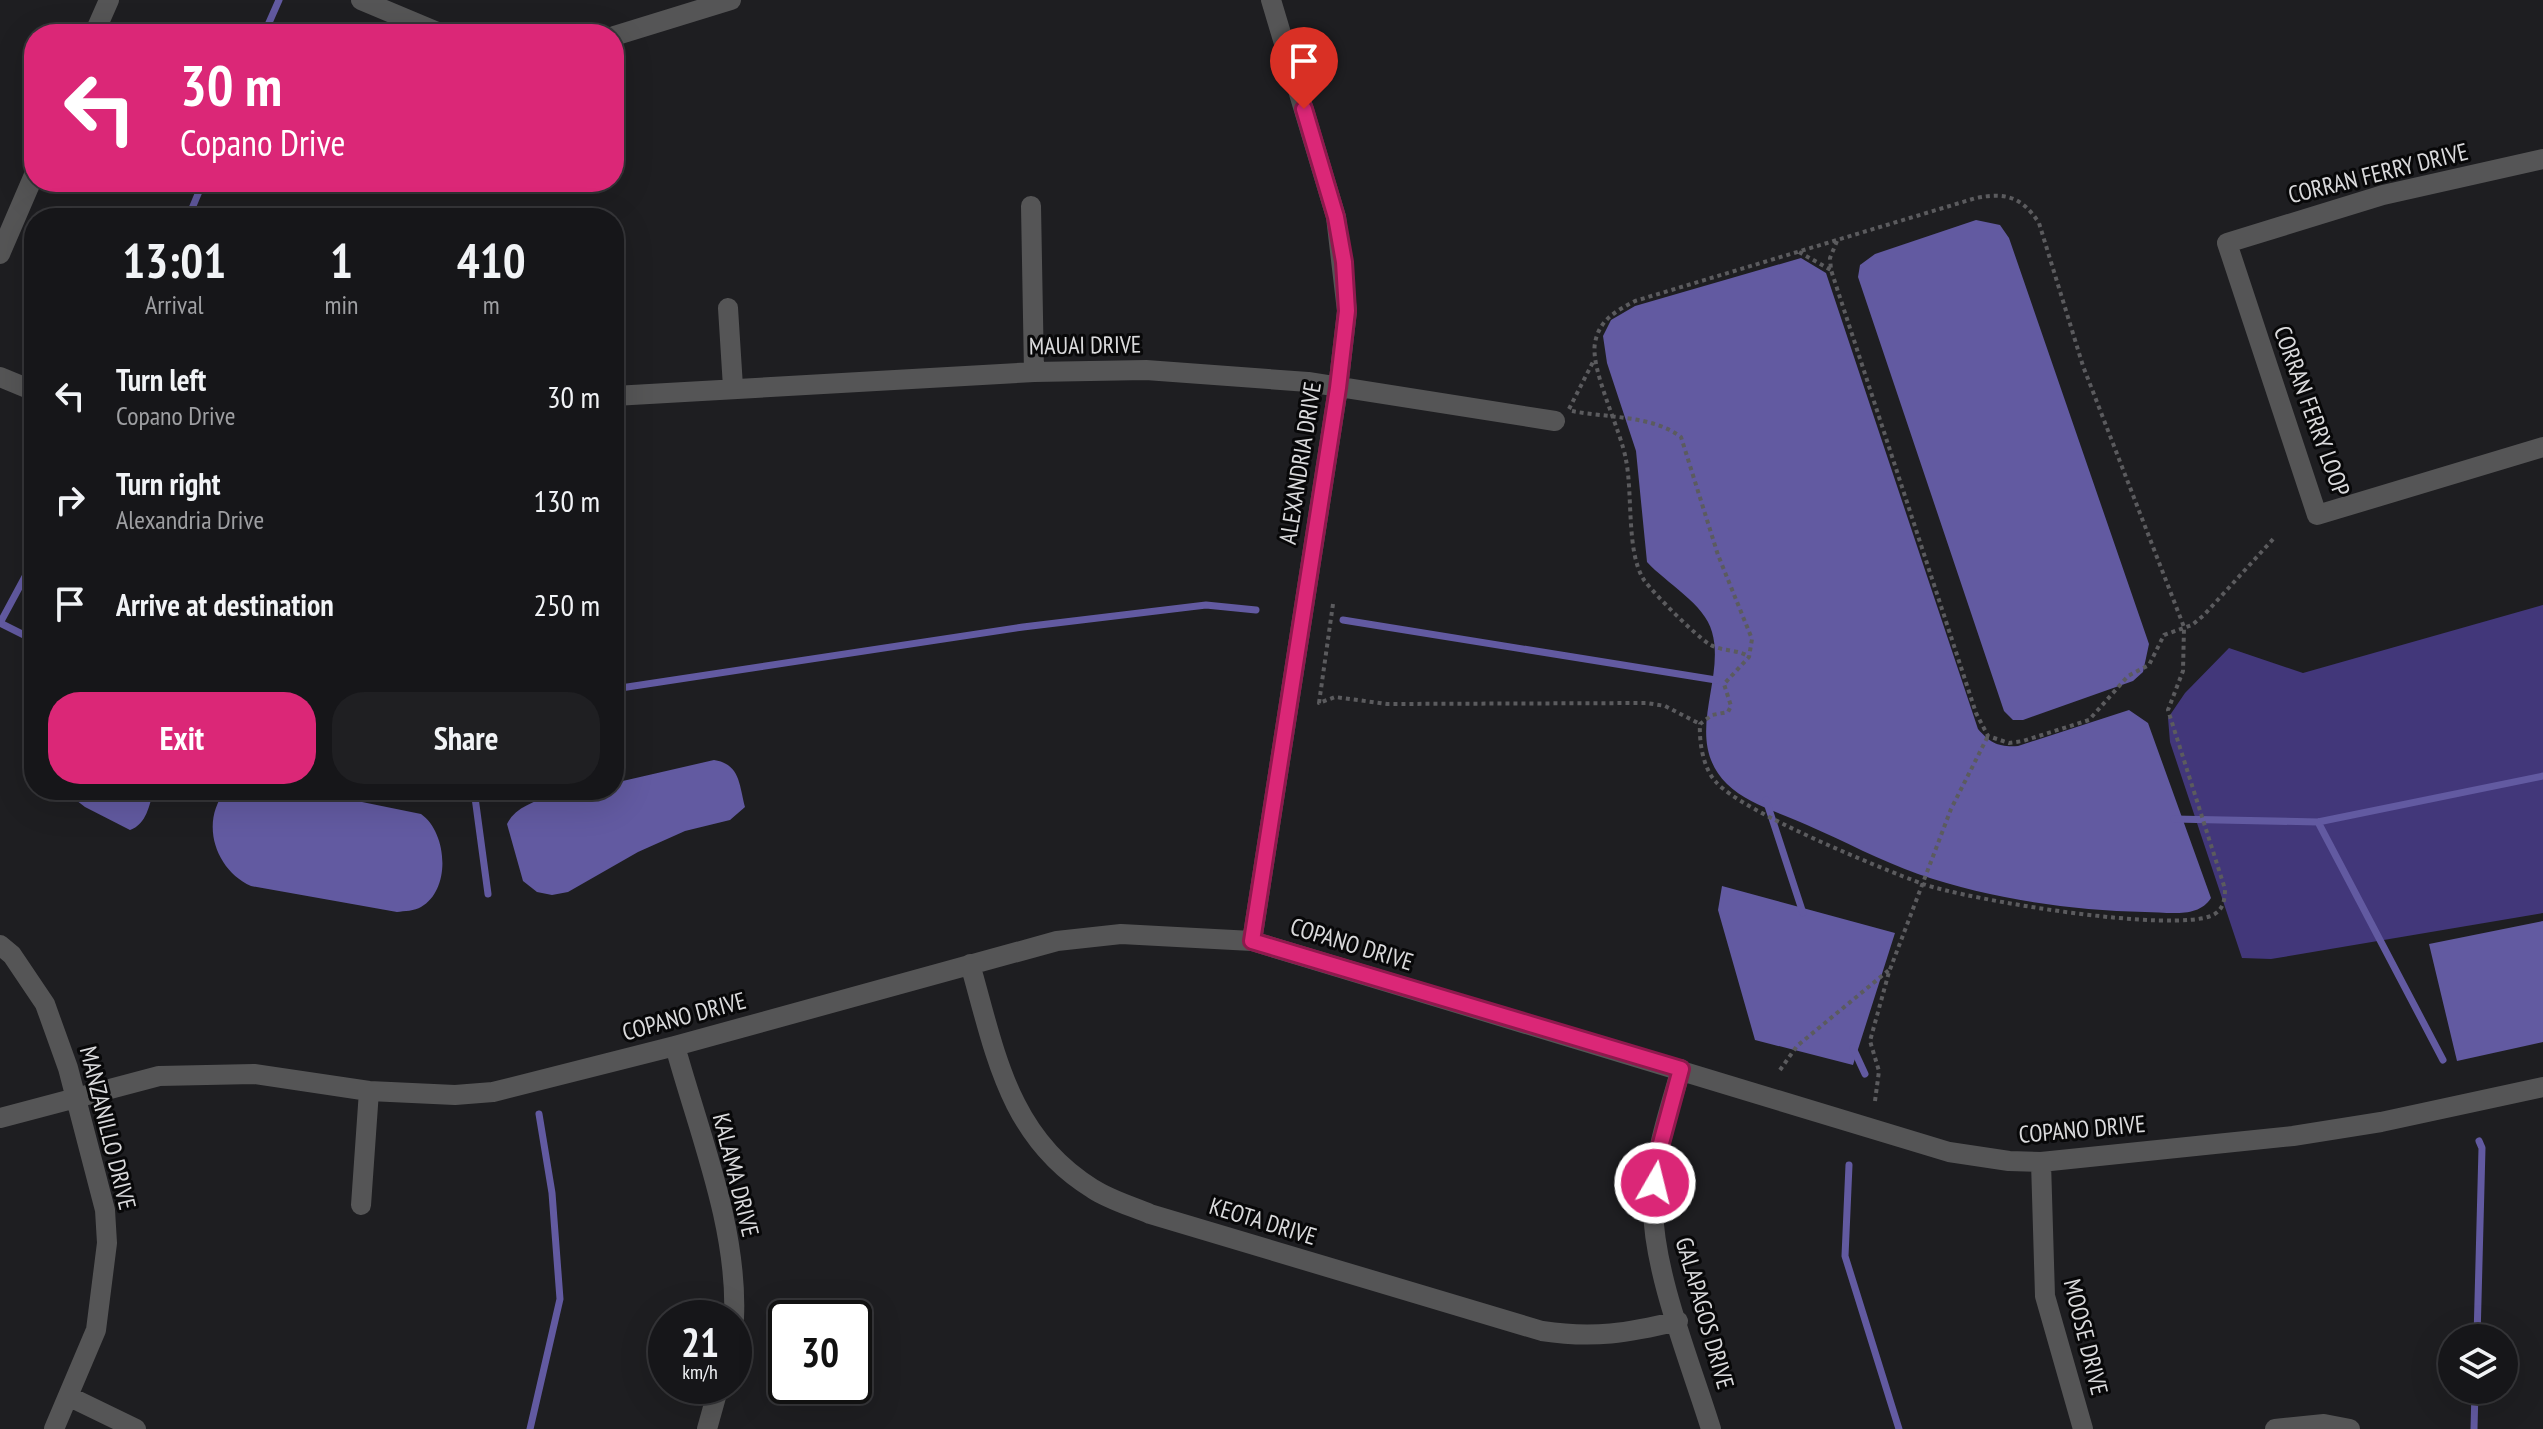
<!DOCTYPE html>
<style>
:root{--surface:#161619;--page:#1f1f22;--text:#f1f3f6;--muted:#9e9fa2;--line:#353538;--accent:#db2777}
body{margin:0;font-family:"PT Sans Narrow",sans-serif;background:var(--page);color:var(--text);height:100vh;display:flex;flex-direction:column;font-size:30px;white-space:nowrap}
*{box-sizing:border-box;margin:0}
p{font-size:26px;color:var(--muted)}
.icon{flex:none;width:44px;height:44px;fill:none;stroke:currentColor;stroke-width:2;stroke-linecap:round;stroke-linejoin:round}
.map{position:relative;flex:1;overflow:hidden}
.panel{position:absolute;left:24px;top:208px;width:600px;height:592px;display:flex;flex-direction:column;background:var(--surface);border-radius:32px;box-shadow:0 8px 32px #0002,0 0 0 2px var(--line)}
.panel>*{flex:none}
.banner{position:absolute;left:24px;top:24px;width:600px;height:168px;border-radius:32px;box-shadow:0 8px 32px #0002,0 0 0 2px var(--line);background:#db2777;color:#fff;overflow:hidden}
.controls{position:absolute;left:2438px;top:1324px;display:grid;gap:16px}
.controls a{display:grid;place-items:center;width:80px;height:80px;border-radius:50%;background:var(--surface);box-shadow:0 8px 32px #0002,0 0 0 2px var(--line);font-size:40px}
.speed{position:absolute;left:648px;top:1300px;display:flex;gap:16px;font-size:40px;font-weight:700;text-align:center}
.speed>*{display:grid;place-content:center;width:104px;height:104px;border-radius:50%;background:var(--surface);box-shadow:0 8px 32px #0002,0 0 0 2px var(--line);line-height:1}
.speed small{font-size:20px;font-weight:400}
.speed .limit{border:4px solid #111;border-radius:12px;background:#fff;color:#111}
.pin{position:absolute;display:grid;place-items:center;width:68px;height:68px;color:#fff;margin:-82px -34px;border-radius:50% 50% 50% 0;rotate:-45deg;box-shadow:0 0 8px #0007}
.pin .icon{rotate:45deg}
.me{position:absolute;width:88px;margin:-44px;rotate:8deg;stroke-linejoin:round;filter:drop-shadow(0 0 6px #0008)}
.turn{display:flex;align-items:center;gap:28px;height:168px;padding:0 24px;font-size:36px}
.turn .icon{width:104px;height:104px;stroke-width:2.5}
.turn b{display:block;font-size:56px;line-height:68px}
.eta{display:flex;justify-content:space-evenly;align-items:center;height:136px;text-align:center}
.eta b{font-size:48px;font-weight:700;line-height:56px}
.primary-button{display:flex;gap:16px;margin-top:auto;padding:16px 24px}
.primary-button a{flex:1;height:92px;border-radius:32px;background:var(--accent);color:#fff;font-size:32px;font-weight:700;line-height:92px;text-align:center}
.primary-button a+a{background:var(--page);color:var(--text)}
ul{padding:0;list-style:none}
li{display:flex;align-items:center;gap:24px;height:104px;padding:0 24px}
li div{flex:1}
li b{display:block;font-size:30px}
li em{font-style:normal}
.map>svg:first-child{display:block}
.forest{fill:#42377a}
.water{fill:#625aa1}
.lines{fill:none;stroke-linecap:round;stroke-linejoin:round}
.stream{stroke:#625aa1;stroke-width:7}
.path{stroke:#5b5b5e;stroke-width:4;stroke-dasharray:4 4;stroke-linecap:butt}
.minor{stroke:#555556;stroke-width:20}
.route-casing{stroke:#8e194d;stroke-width:20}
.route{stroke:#db2777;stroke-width:14}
.labels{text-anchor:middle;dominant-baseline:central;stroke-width:6;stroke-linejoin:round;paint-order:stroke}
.street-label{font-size:24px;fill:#dadadc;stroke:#080809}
</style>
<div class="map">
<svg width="2543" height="1429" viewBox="0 0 2543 1429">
<rect width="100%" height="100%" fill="#1e1e21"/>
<!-- forest -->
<path class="forest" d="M2543,605V913L2271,959L2242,958L2170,742L2168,718L2185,693L2229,648L2303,673Z"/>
<!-- water -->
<path class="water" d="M1976,220L2000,225L2009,238L2149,644L2143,672L2133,681L2023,720H2013L2004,711L1858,277L1860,265L1875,254Z
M1801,258L1826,273L1978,729C1991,744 1999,747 2018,746L2129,710L2148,723L2211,898C2198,919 2167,912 2145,912C2068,910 1991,899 1918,874C1881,861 1844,841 1807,825C1781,813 1747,804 1727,784C1682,739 1726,681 1712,632C1705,604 1666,583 1647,562L1636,451L1607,363L1603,336L1611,320L1635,306Z
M714,760C740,764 739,784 745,807L730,820L685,831L638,852L568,892L552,895L537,892L523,881L507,824C521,794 584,790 614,790V783Z
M63,790H154C149,805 147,824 130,830L85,807Z
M226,790H303L421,814C447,832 452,889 421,907C415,911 404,911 397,912L251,886C216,870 199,823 226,790Z
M1722,886L1895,933L1853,1065L1755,1040L1718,910Z
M2543,921V1042L2457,1061L2429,944Z"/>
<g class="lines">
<!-- stream -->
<path class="stream" d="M264,34L279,0
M188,218L203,182
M34,560L0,623L34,640
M1343,620L1716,680
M614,689L1023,627L1206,605L1256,610
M474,790L488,894
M1766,800L1803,913
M2174,819L2318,822L2543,776
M2318,822L2443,1060
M1853,1048L1865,1074
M1849,1165L1845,1256L1899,1429
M2477,1338L2482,1148L2479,1141
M530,1429L560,1299L552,1193L539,1114
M2474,1429L2475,1390"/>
<!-- path -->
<path class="path" d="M1837,241L1830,258L1831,270L1976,713L1988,736L2009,743L2023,741L2089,720L2128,676L2149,665L2164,635L2192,625L2204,615L2275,537
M1799,252L1831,270
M1569,409L1594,360
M1572,411C1607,418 1652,415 1681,437L1718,555L1752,639L1749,657L1724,684L1731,706L1728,712L1712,715L1700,724C1699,742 1703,768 1716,782C1742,812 1880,868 1923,884C1969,900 2174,934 2213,915C2223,910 2225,900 2225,889L2168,710L2183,671L2184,627L2083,366L2039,223C2022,197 2006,192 1976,198L1635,301C1616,311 1599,320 1595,343C1590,370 1621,430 1626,460C1633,495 1626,552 1644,580C1655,595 1694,634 1709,644C1722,652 1739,649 1749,657
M1333,604L1319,703L1335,697L1387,704L1647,703L1665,706L1700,724
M1780,1070L1797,1046L1889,970
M1875,1101L1879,1071L1870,1041L1889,972L1951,809L1988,736"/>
<!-- minor -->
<path class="minor" d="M361,0L442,34
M94,34L109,0
M614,36L731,0
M2543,159L2383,195L2227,243L2317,515L2543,447
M1031,206L1034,372
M0,254L34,175
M728,308L733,387
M0,377L34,391
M614,396L1034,372L1146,370L1308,382L1555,421
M1252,941L1338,388L1347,311L1336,217L1271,0
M0,945L12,955L45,1004L68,1068L105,1210L107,1243L96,1330L54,1429
M970,964C995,1051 1008,1137 1093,1189C1110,1200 1131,1206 1150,1214L1542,1331C1594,1339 1628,1333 1678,1321
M675,1046C699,1133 738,1228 734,1318
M1681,1069C1668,1115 1652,1160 1653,1208C1654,1275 1691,1364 1711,1429
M0,1118L159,1076L254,1074L369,1091L455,1095L493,1092L675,1046L1057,941L1121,934L1252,941L1949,1152L2009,1161L2041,1162L2293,1136L2381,1122L2543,1087
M2041,1162L2045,1296L2083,1429
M361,1205L369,1091
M70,1397L136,1429
M707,1429L719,1386
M2275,1429L2324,1424L2350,1429"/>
</g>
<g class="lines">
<!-- route casing -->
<g class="route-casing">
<path id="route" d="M1304,109L1336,217L1344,262L1347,311L1338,388L1252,941L1681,1069L1657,1158L1655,1183"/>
</g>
<!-- route -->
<use href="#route" class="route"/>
</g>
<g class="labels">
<!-- street labels -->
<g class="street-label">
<text transform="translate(2378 173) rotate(-14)">CORRAN FERRY DRIVE</text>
<text transform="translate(1085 345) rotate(-1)">MAUAI DRIVE</text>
<text transform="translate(2312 411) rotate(70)">CORRAN FERRY LOOP</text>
<text transform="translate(1300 463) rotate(-81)">ALEXANDRIA DRIVE</text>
<text transform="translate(1352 944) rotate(17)">COPANO DRIVE</text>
<text transform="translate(684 1016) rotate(-15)">COPANO DRIVE</text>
<text transform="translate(108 1128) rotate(76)">MANZANILLO DRIVE</text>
<text transform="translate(2082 1129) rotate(-5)">COPANO DRIVE</text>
<text transform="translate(736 1175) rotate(76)">KALAMA DRIVE</text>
<text transform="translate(1263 1221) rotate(17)">KEOTA DRIVE</text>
<text transform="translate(1705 1313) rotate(74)">GALAPAGOS DRIVE</text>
<text transform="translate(2086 1337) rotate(76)">MOOSE DRIVE</text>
</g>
</g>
</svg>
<div class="controls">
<a><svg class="icon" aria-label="layers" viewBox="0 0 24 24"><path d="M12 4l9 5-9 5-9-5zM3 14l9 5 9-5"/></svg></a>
</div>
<div class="speed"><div>21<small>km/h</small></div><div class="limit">30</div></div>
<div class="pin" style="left:1304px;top:109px;background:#d93025"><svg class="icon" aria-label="arrive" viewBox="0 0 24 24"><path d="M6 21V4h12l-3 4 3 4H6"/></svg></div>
<svg class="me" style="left:1655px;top:1183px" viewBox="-20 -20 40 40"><circle r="17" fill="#db2777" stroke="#fff" stroke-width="3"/><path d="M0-11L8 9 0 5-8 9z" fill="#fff"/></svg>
<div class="banner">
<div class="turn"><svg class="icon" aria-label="left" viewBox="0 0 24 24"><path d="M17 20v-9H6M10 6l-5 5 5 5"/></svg><div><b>30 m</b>Copano Drive</div></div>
</div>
<section class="panel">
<div class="eta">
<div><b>13:01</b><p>Arrival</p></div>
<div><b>1</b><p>min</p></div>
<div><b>410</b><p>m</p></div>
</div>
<ul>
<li><svg class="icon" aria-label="left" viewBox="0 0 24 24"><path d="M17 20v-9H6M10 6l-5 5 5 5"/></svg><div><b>Turn left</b><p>Copano Drive</p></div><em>30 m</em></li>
<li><svg class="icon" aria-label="right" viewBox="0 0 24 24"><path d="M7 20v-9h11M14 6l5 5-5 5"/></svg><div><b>Turn right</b><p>Alexandria Drive</p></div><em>130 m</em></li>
<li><svg class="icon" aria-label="arrive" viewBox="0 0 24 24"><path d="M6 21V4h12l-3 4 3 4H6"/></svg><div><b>Arrive at destination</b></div><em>250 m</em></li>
</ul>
<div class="primary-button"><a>Exit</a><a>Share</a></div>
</section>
</div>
